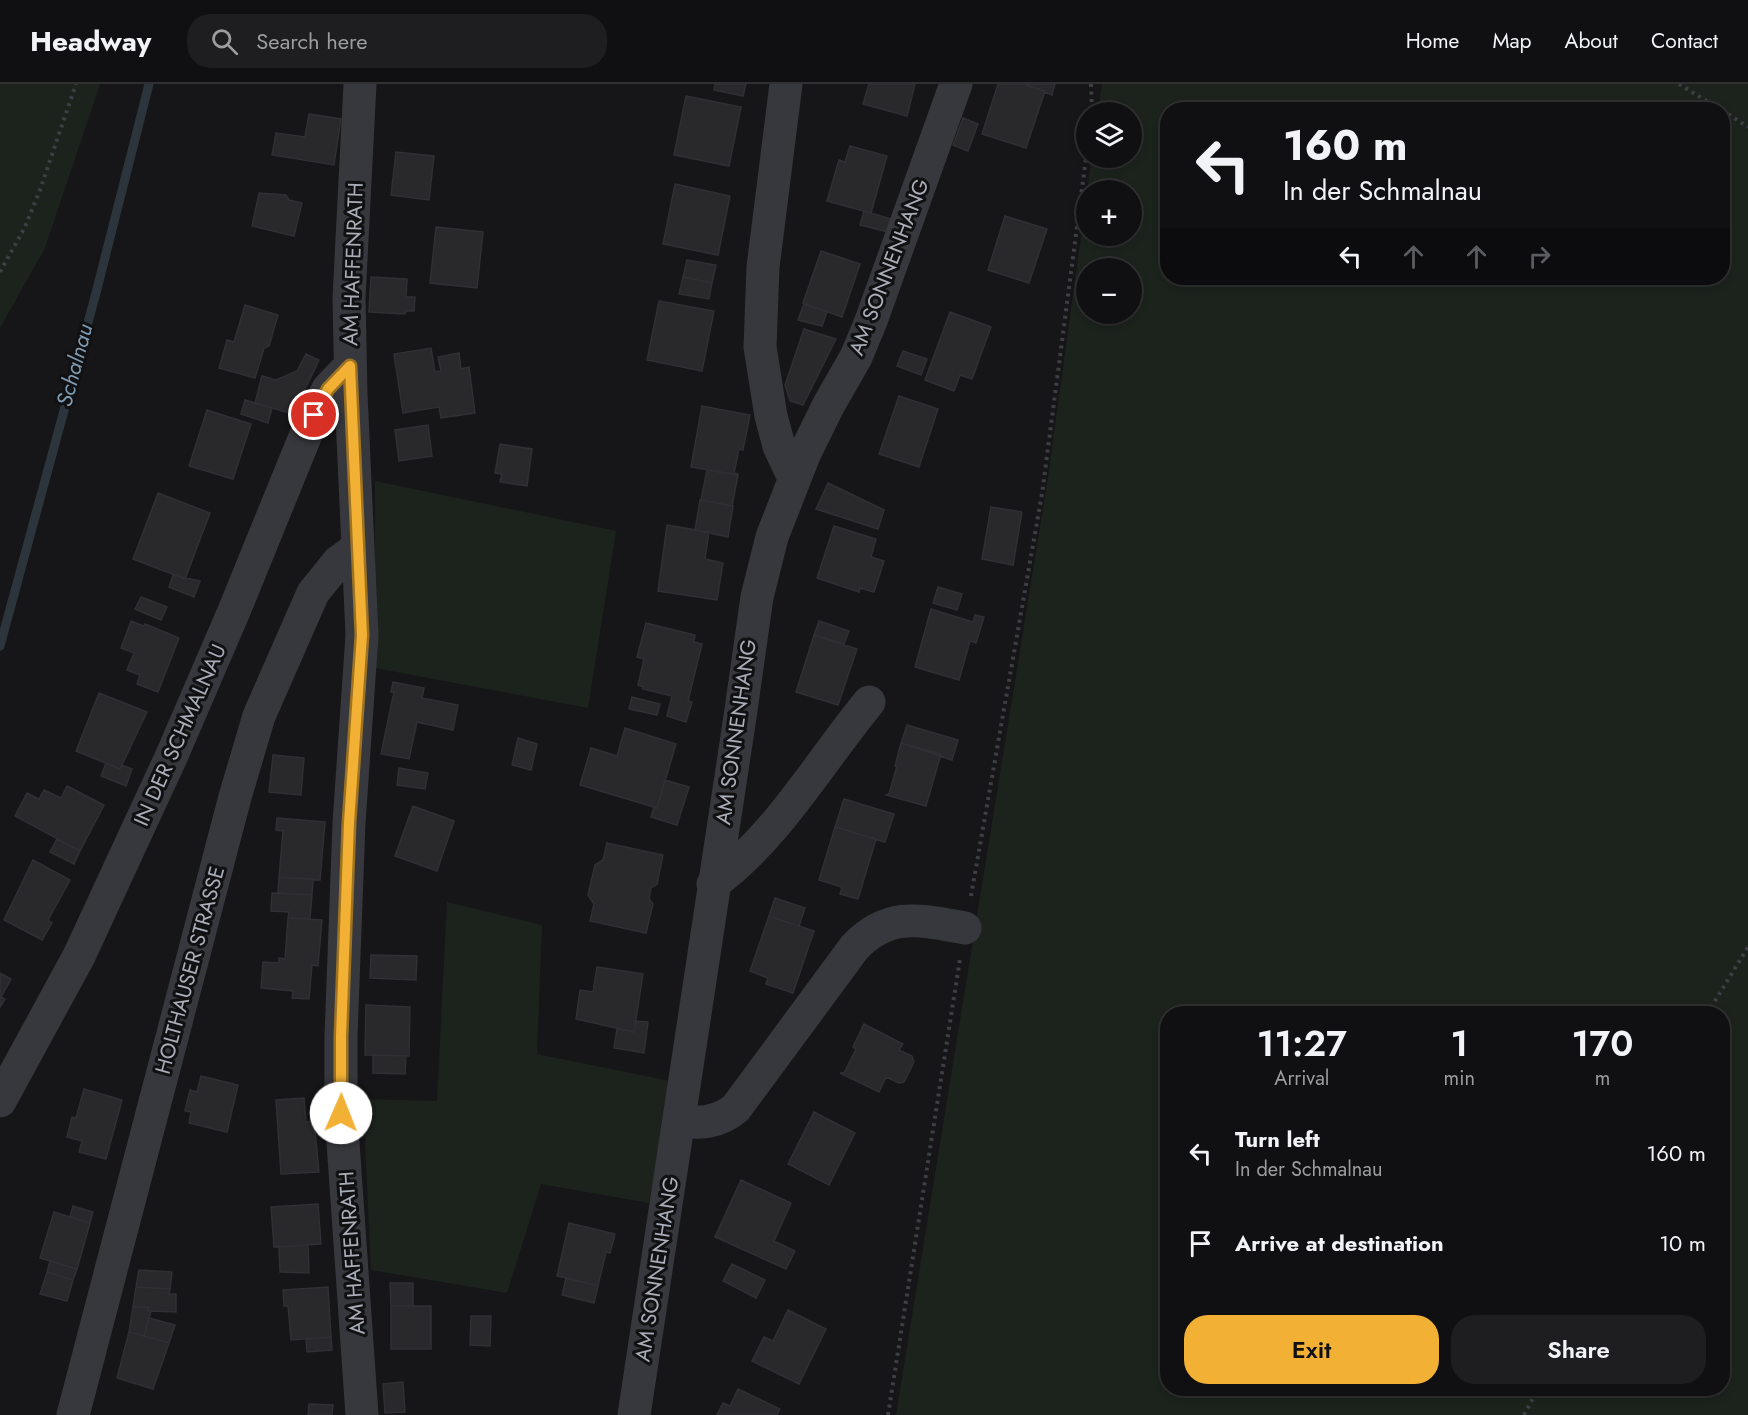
<!DOCTYPE html>
<meta charset="utf-8">
<style>
:root{--surface:#101012;--page:#1e1e20;--text:#f1f3f6;--muted:#9c9d9f;--line:#303032;--accent:#f2b134}
body{margin:0;font-family:Jost,sans-serif;background:var(--page);color:var(--text);height:100vh;display:flex;flex-direction:column;font-size:22px;white-space:nowrap}
*{box-sizing:border-box;margin:0}
p{font-size:20px;color:var(--muted)}
.icon{flex:none;width:33px;height:33px;fill:none;stroke:currentColor;stroke-width:2;stroke-linecap:round;stroke-linejoin:round}
.map{position:relative;flex:1;overflow:hidden}
.panel{position:absolute;left:1160px;top:922px;width:570px;height:390px;display:flex;flex-direction:column;background:var(--surface);border-radius:24px;box-shadow:0 3px 9px #0003,0 0 0 2px var(--line)}
.panel>*{flex:none}
.hud{position:absolute;left:1160px;top:18px;width:570px;height:183px;border-radius:24px;box-shadow:0 3px 9px #0003,0 0 0 2px var(--line);background:#101012;color:var(--text);overflow:hidden}
.tools{position:absolute;left:1076px;top:18px;display:grid;gap:12px}
.tools a{display:grid;place-items:center;width:66px;height:66px;border-radius:50%;background:var(--surface);box-shadow:0 3px 9px #0003,0 0 0 2px var(--line);font-size:30px}
.pin{position:absolute;display:grid;place-items:center;width:51px;height:51px;color:#fff;margin:-26px;border:3px solid #fff;border-radius:50%;box-shadow:0 2px 6px #0007}
.me{position:absolute;width:66px;margin:-33px;rotate:1deg;stroke-linejoin:round;filter:drop-shadow(0 0 4px #0008)}
.turn{display:flex;align-items:center;gap:21px;height:126px;padding:0 24px;font-size:27px}
.turn .icon{width:78px;height:78px;stroke-width:2.5}
.turn b{display:block;font-size:42px;line-height:51px}
.lanes{display:flex;align-items:center;height:57px;padding:0 24px;background:#0003;justify-content:center;gap:30px;direction:ltr}
.lanes .off{opacity:.35}
.eta{display:flex;justify-content:space-evenly;align-items:center;height:102px;text-align:center}
.eta b{font-size:36px;font-weight:600;line-height:42px}
.action{display:flex;gap:12px;margin-top:auto;padding:12px 24px}
.action a{flex:1;height:69px;border-radius:24px;background:var(--accent);color:#111;font-size:24px;font-weight:600;line-height:69px;text-align:center}
.action a+a{background:var(--page);color:var(--text)}
ul{padding:0;list-style:none}
li{display:flex;align-items:center;gap:18px;height:90px;padding:0 24px}
li div{flex:1}
li b{display:block;font-size:22px}
li em{font-style:normal}
header{display:flex;align-items:center;gap:36px;box-sizing:border-box;height:84px;padding:0 30px;background:var(--surface);border-bottom:2px solid var(--line)}
header strong{font-size:28px}
nav{display:flex;gap:33px;margin-inline-start:auto;font-size:21px}
.search{width:420px;height:54px;background:var(--page);display:flex;align-items:center;gap:15px;box-sizing:border-box;padding:0 21px;border-radius:24px;color:var(--muted);font-size:22px}
.map>svg:first-child{display:block}
.green{fill:#1c231d;fill-rule:evenodd}
.lines{fill:none;stroke-linecap:round;stroke-linejoin:round}
.stream{stroke:#2c353c;stroke-width:9}
.building{fill:#29292c;stroke:#303034;stroke-width:1.5}
.path{stroke:#3d3f44;stroke-width:4;stroke-dasharray:3 4.5;stroke-linecap:butt}
.minor{stroke:#37383d;stroke-width:33}
.route-casing{stroke:#9d7322;stroke-width:15}
.route{stroke:#f2b134;stroke-width:10}
.labels{text-anchor:middle;dominant-baseline:central;stroke-width:6;stroke-linejoin:round;paint-order:stroke}
.street-label{font-size:21px;fill:#a8adb8;stroke:#111113}
.water-label{font-size:22px;font-style:italic;fill:#7f9bb3;stroke:#111113}
</style>
<header>
<strong>Headway</strong>
<div class="search"><svg class="icon" aria-label="search" viewBox="0 0 24 24"><circle cx="10" cy="10" r="6"/><path d="M15 15l6 6"/></svg>Search here</div>
<nav><a>Home</a><a>Map</a><a>About</a><a>Contact</a></nav>
</header>
<div class="map">
<svg width="1748" height="1331" viewBox="0 0 1748 1331">
<rect width="100%" height="100%" fill="#161618"/>
<!-- green -->
<path class="green" d="M0,0H100L45,164L0,244Z
M1102,0H1748V1331H896L1047,400L1086,117V152H1131V106H1087L1092,74H1131V28H1098ZM1167,26H1722V194H1167ZM1086,184H1131V230H1086ZM1167,930H1722V1305H1167Z
M375,397L616,447L588,624L375,584Z
M447,818L542,841L537,970L670,997L649,1119L541,1100L507,1209L371,1186L363,1015L437,1017Z"/>
<g class="lines">
<!-- stream -->
<path class="stream" d="M0,562L96,209L149,0"/>
</g>
<!-- building -->
<path class="building" d="M715,0H746L743,12L714,6Z
M869,0H915L907,32L863,20Z
M998,0H1022L1045,7L1026,64L982,50Z
M1025,0H1055L1052,11Z
M686,12L741,23L729,82L674,71Z
M309,30L341,35L334,81L272,71L276,49L305,53Z
M963,34L978,40L968,67L953,61Z
M850,62L887,72L871,129L827,117L839,76L845,78Z
M396,68L434,72L429,116L391,111Z
M675,100L730,112L718,171L663,160Z
M259,109L286,111L289,116L302,119L294,152L252,142Z
M864,127L891,135L888,148L860,141Z
M1005,132L1047,145L1029,199L988,186Z
M436,143L483,148L477,204L430,199Z
M821,167L860,180L842,233L803,219Z
M687,176L716,181L712,199L683,193Z
M371,193L407,195L406,213H415L414,227H406L405,230L369,228Z
M683,193L712,199L709,215L679,210Z
M659,217L714,227L702,287L647,276Z
M804,220L827,228L822,242L798,236Z
M245,221L278,231L269,262L264,264L255,294L219,284L227,256L234,258Z
M950,228L991,243L972,295L960,291L954,307L925,296Z
M804,245L836,255L803,321L790,317L785,301Z
M431,264L435,288L441,287L438,273L459,269L461,285L469,283L475,329L441,334L439,323L403,329L394,270Z
M903,267L927,275L921,291L897,282Z
M306,270L319,276L293,330L255,319L262,292L276,296L297,287Z
M899,312L938,325L919,383L879,370Z
M245,316L272,324L268,339L241,330Z
M702,322L750,331L743,366L739,365L734,389L738,390V391L691,383Z
M207,326L251,340L233,395L189,382Z
M428,341L432,372L399,377L395,346Z
M500,360L532,365L527,402L500,398L502,390L495,389Z
M707,386L738,391L732,422L701,416Z
M828,399L884,426L878,445L816,425Z
M158,409L210,429L185,495L133,475Z
M700,416L733,422L728,453L695,446Z
M991,423L1022,428L1013,481L982,475Z
M667,441L709,448L705,475L723,479L717,516L658,507Z
M834,442L876,455L871,473L884,477L874,508L860,504L859,508L817,494Z
M173,491L200,497L194,513L169,503Z
M938,503L962,510L957,526L933,519Z
M141,513L167,523L161,536L135,525Z
M931,525L973,538L975,531L984,533L976,559L970,557L959,596L915,583Z
M131,537L144,542L145,540L179,554L158,608L137,600L140,591L127,586L134,569L121,564Z
M819,537L849,547L844,560L814,551Z
M646,539L695,551L694,558L702,560L688,617L692,618L686,638L667,632L672,612L643,605V603L638,601L644,575L637,573Z
M814,551L857,565L838,621L796,608Z
M393,598L424,604L422,614L458,621L453,646L417,638L409,675L381,670L394,608H391Z
M99,609L147,628L120,685L76,667Z
M632,613L660,620L657,631L629,625Z
M907,641L958,656L952,676L901,659Z
M625,644L676,660L657,724L580,701L591,664L617,672Z
M518,654L537,660L531,686L512,681Z
M901,659L941,670L926,722L886,711L889,710L897,682H895Z
M273,671L304,674L301,711L269,708Z
M106,679L120,685L122,681L132,685L126,702L101,692Z
M399,684L428,689L425,705L397,701Z
M665,696L689,703L677,741L651,733L654,723L657,724Z
M67,702L104,721L80,767L15,732L27,709L39,715L44,706L61,714Z
M844,715L894,730L885,758L835,743Z
M413,722L454,737L437,787L395,772Z
M277,734L325,738L320,796L279,793L283,747L276,746Z
M835,743L876,755L858,815L840,810L842,803L819,796Z
M57,755L80,767L74,780L50,768Z
M607,759L663,771L657,800L651,804L649,815L653,820L646,849L590,837L594,820L588,811L595,781L603,776Z
M33,776L70,796L48,836L52,839L42,856L4,836Z
M279,793L313,795L312,811L278,809Z
M272,809L312,811L310,835L288,834L289,828L271,827Z
M775,814L805,824L799,842L769,832Z
M769,832L814,847L793,909L766,900L768,894L750,887Z
M288,834L322,836L318,882L312,881L309,915L292,914L293,907L261,904L263,878L279,879V874L285,875Z
M371,871L417,872L416,896L370,894Z
M597,883L643,890L634,948L576,935L580,906L593,908Z
M0,889L11,895L1,913L5,915L0,923Z
M366,921L410,923L409,972L365,971Z
M636,937L648,938L644,969L614,964L617,945L634,948Z
M864,940L903,960L899,966L912,972L914,978L904,998L899,999L886,993L879,1008L840,989H844L856,965L853,963Z
M373,971L406,972L405,990L373,989Z
M201,992L238,1001L227,1048L189,1039L191,1028L185,1027L190,1006L197,1008Z
M84,1005L122,1016L106,1075L79,1068L82,1057L67,1053L72,1033L76,1034Z
M304,1014L306,1038L314,1037L319,1088L281,1090L276,1016Z
M814,1028L855,1049L829,1101L788,1080Z
M741,1096L791,1119L774,1157L795,1167L786,1185L715,1153Z
M318,1120L321,1160L274,1163L271,1123Z
M73,1122L93,1128L90,1139L70,1133Z
M54,1128L90,1139L77,1185L40,1174Z
M569,1139L615,1150L610,1169L606,1168L598,1202L557,1192Z
M308,1161L309,1189L280,1188L279,1163Z
M50,1177L77,1185L73,1196L47,1188Z
M732,1180L765,1196L756,1214L723,1197Z
M139,1186L172,1188L170,1205L136,1203Z
M47,1188L73,1196L67,1217L40,1210Z
M566,1194L598,1202L594,1219L562,1211Z
M390,1199H413V1222H391Z
M136,1203L170,1205L169,1210H176V1228L148,1227V1223H133Z
M328,1203L331,1253L291,1256L288,1222H284L283,1206Z
M391,1222H431V1265H391Z
M133,1223H148V1227H151L144,1252L129,1248Z
M788,1226L826,1245L799,1300L752,1277L764,1253L773,1257Z
M471,1232H491L490,1262L470,1261Z
M149,1234L175,1241L169,1259L144,1252Z
M129,1248L169,1259L153,1305L117,1294Z
M331,1253L332,1266L307,1268L306,1255Z
M403,1298L405,1328L385,1329L383,1300Z
M738,1305L780,1325L777,1331H717L723,1319L730,1322Z
M309,1320L333,1321L332,1331H308Z"/>
<g class="lines">
<!-- path -->
<path class="path" d="M1091,0L1092,28
M1679,0L1721,26
M1722,26L1748,43
M0,188L25,143L40,106L76,0
M971,812L1042,410L1086,74
M1707,930L1748,863
M888,1331L960,875
M1524,1331L1538,1305"/>
<!-- minor -->
<path class="minor" d="M360,0L349,214L351,310L362,551L349,739L341,952V1030L362,1331
M786,0L763,183L760,263L771,332L779,362L794,394
M713,800C778,752 818,680 869,618
M0,1017L79,872L172,671L234,527L309,343L328,305L350,282
M679,1038C702,1039 718,1039 736,1024L854,864C888,827 921,836 965,844
M73,1331L235,713L259,632L313,509L338,478L357,464
M634,1331L740,633L757,513L772,453L804,371L828,322L856,273L871,237L956,0"/>
</g>
<g class="lines">
<!-- route casing -->
<g class="route-casing">
<path id="route" d="M314,331L328,305L350,282L362,551L349,739L341,952V1029"/>
</g>
<!-- route -->
<use href="#route" class="route"/>
</g>
<g class="labels">
<!-- street labels -->
<g class="street-label">
<text transform="translate(353 180) rotate(-88)">AM HAFFENRATH</text>
<text transform="translate(889 183) rotate(-69)">AM SONNENHANG</text>
<text transform="translate(736 648) rotate(-82)">AM SONNENHANG</text>
<text transform="translate(180 651) rotate(-66)">IN DER SCHMALNAU</text>
<text transform="translate(190 886) rotate(-75)">HOLTHAUSER STRASSE</text>
<text transform="translate(352 1169) rotate(-94)">AM HAFFENRATH</text>
<text transform="translate(657 1185) rotate(-81)">AM SONNENHANG</text>
</g>
<!-- water labels -->
<g class="water-label">
<text transform="translate(74 281) rotate(-75)">Schalnau</text>
</g>
</g>
</svg>
<div class="tools">
<a><svg class="icon" aria-label="layers" viewBox="0 0 24 24"><path d="M12 4l9 5-9 5-9-5zM3 14l9 5 9-5"/></svg></a>
<a>+</a>
<a>−</a>
</div>
<div class="pin" style="left:314px;top:331px;background:#d93025"><svg class="icon" aria-label="arrive" viewBox="0 0 24 24"><path d="M6 21V4h12l-3 4 3 4H6"/></svg></div>
<svg class="me" style="left:341px;top:1029px" viewBox="-20 -20 40 40"><circle r="19" fill="#fff"/><path d="M0-13L10 11 0 6-10 11z" fill="#f2b134"/></svg>
<div class="hud">
<div class="turn"><svg class="icon" aria-label="left" viewBox="0 0 24 24"><path d="M17 20v-9H6M10 6l-5 5 5 5"/></svg><div><b>160 m</b>In der Schmalnau</div></div>
<div class="lanes"><svg class="icon" aria-label="left" viewBox="0 0 24 24"><path d="M17 20v-9H6M10 6l-5 5 5 5"/></svg><svg class="icon off" aria-label="ahead" viewBox="0 0 24 24"><path d="M12 20V5M6 11l6-6 6 6"/></svg><svg class="icon off" aria-label="ahead" viewBox="0 0 24 24"><path d="M12 20V5M6 11l6-6 6 6"/></svg><svg class="icon off" aria-label="right" viewBox="0 0 24 24"><path d="M7 20v-9h11M14 6l5 5-5 5"/></svg></div>
</div>
<section class="panel">
<div class="eta">
<div><b>11:27</b><p>Arrival</p></div>
<div><b>1</b><p>min</p></div>
<div><b>170</b><p>m</p></div>
</div>
<ul>
<li><svg class="icon" aria-label="left" viewBox="0 0 24 24"><path d="M17 20v-9H6M10 6l-5 5 5 5"/></svg><div><b>Turn left</b><p>In der Schmalnau</p></div><em>160 m</em></li>
<li><svg class="icon" aria-label="arrive" viewBox="0 0 24 24"><path d="M6 21V4h12l-3 4 3 4H6"/></svg><div><b>Arrive at destination</b></div><em>10 m</em></li>
</ul>
<div class="action"><a>Exit</a><a>Share</a></div>
</section>
</div>
